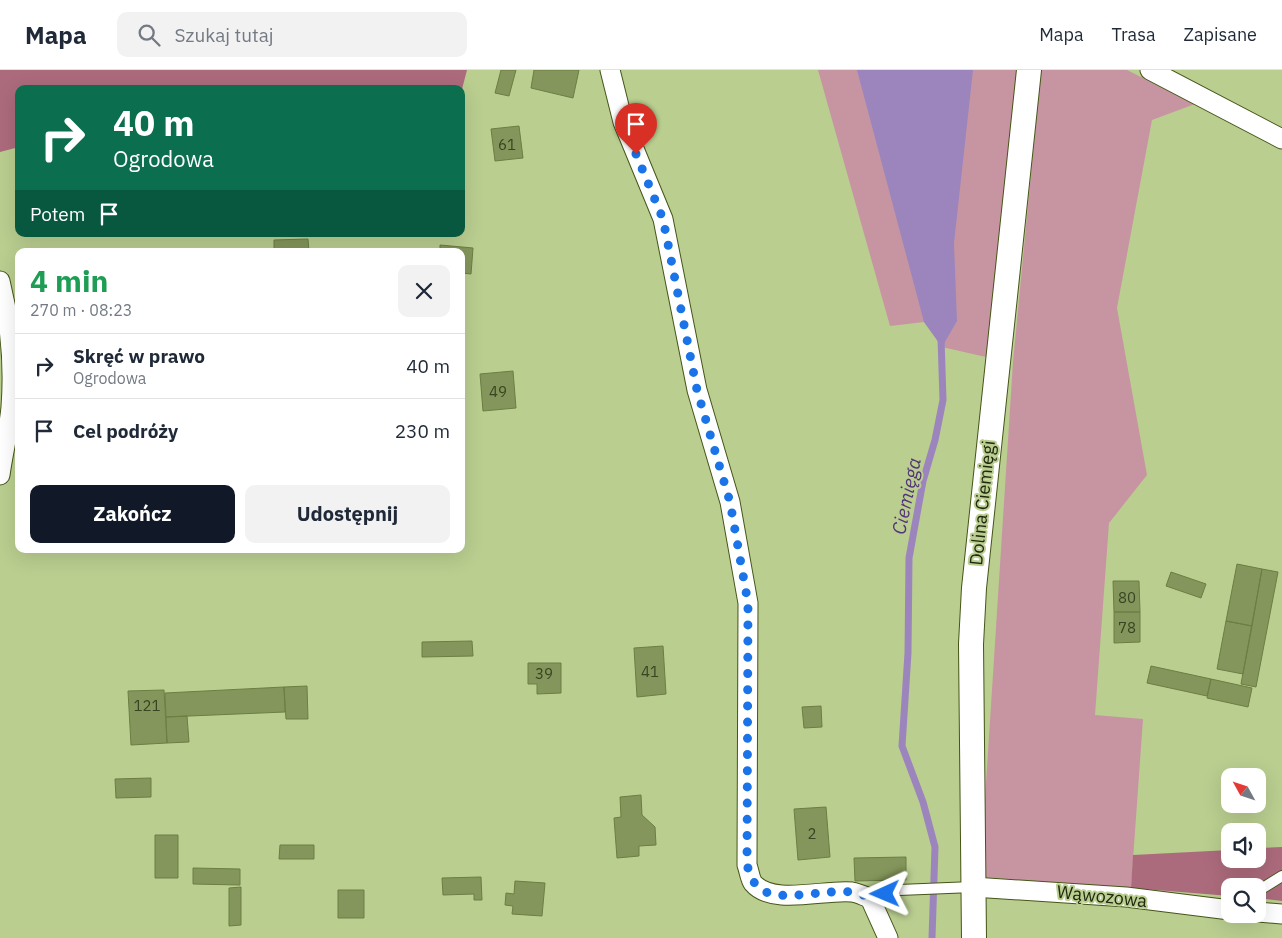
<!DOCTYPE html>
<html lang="pl">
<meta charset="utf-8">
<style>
:root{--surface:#fff;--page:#f2f2f3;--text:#1f2937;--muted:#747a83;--line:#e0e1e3;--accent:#111827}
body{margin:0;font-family:"IBM Plex Sans",sans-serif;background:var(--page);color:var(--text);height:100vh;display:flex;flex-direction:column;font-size:19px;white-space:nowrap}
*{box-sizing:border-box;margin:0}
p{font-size:16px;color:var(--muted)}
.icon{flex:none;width:28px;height:28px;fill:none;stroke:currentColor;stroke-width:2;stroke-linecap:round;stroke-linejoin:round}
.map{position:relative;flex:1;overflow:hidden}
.details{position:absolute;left:15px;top:178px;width:450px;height:305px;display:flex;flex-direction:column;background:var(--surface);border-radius:10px;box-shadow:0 5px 20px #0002}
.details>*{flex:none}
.hud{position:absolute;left:15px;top:15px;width:450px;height:152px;border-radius:10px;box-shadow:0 5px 20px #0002;background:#0b6e4f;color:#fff;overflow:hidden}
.needle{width:32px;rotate:310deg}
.fabs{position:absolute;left:1221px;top:698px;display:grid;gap:10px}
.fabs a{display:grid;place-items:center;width:45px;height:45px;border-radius:10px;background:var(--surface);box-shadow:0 5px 20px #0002;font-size:25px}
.pin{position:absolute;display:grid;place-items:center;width:42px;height:42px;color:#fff;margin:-51px -21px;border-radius:50% 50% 50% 0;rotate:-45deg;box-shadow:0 0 5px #0007}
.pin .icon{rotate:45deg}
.me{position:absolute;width:55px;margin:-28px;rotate:269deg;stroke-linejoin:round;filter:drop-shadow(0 0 4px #0008)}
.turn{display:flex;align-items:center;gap:18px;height:105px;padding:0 15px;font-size:22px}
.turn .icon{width:65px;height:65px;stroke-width:2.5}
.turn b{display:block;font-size:35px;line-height:42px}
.then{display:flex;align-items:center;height:48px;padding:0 15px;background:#0003;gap:10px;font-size:19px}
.round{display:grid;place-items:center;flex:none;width:52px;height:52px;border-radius:10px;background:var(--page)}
.head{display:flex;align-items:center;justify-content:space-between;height:85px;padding:0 15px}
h1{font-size:30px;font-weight:700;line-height:38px;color:#1e9e55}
.cta{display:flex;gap:10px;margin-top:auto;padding:10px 15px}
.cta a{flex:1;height:58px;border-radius:10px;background:var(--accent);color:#fff;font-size:20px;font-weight:700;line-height:58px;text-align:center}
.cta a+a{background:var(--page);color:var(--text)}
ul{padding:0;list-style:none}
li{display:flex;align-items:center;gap:15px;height:65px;padding:0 15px;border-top:1px solid var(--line)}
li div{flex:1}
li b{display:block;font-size:19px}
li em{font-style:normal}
header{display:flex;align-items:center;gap:30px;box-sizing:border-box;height:70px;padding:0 25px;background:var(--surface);border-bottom:1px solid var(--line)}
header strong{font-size:24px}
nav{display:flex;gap:28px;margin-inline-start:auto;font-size:18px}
.search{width:350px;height:45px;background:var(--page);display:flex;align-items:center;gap:12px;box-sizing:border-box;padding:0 18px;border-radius:10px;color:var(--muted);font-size:19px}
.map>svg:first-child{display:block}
.green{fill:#c795a1}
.forest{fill:#ac6b7c}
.water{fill:#9c85bd}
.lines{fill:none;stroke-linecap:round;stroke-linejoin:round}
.stream{stroke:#9c85bd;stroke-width:7}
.building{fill:#84965b;stroke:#6c7e42}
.service-casing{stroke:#455518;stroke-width:12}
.minor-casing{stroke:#455518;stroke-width:21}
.tertiary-casing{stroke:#455518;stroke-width:26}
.service{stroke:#fff;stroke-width:10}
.minor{stroke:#fff;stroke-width:19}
.tertiary{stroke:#fff;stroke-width:24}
.route{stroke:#1a73e8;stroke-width:9;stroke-dasharray:0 16.2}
.labels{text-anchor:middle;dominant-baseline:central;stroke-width:4;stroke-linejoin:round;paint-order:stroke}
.number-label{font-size:15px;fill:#394422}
.street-label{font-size:18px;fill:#20280f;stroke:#bace90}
.water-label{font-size:19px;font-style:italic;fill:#543479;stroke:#bace90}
</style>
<header>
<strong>Mapa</strong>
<div class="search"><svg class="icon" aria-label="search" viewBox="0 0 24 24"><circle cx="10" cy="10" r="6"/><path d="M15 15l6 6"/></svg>Szukaj tutaj</div>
<nav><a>Mapa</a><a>Trasa</a><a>Zapisane</a></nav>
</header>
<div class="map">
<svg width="1282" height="868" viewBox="0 0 1282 868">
<rect width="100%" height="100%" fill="#bace90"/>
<!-- green -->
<path class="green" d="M818,0H1018L993,241L986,287L942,277L924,252L890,256Z
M1041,0H1127L1195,34L1152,50L1117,238L1147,405L1109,453L1095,645L1143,649L1131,818L980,807L1013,292Z"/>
<!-- forest -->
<path class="forest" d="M0,0H467L461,23V19H19V77L0,82Z
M1282,777V831L1258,828V816H1230V826L1131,818L1133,785L1230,780V789H1258V778Z"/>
<!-- water -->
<path class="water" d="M857,0H973L954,173L957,251L942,277L924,252Z"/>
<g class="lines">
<!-- stream -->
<path class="stream" d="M932,868L935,777L923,732L902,676L908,583L909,488L923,411L935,370L943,330L941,268"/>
</g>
<!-- building -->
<path class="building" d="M501,0H516L509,26L495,23Z
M534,0H579L573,28L531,18Z
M519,56L523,88L495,91L491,59Z
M308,169L309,181H274V170Z
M440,175L473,178L471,204L461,203V181H440Z
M513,301L516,338L483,341L480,304Z
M1237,494L1262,499L1252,556L1226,551Z
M1262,499L1278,502L1256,617L1241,614Z
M1171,502L1206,514L1201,528L1166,516Z
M1113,511H1139L1140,542H1114Z
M1114,542H1140V572L1114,573Z
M1226,551L1252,556L1243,604L1217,599Z
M472,571L473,586L422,587V572Z
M663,576L666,624L637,627L634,578Z
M528,593H561V623L537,624V614H528Z
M1151,596L1211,609L1207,626L1147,613Z
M1211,609L1252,618L1248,637L1207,628Z
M307,616L308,649H286L284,617Z
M284,617L285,642L166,647L165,623Z
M164,620L167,673L131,675L128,621Z
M821,636L822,657L804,658L802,637Z
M187,646L189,672L167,673L166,647Z
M151,708V727L116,728L115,709Z
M641,725L642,745L655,757L656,775L639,776V786L617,788L614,748L621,747L620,727Z
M826,737L830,787L798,790L794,739Z
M155,765H178V808H155Z
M280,775H314V789H279Z
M906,787V810L855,811L854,788Z
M193,798L240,799V815L193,814Z
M481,807L482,830H474V824L443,825L442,808Z
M515,811L545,813L542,846L512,844L513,836L505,835L506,823L514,824Z
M241,817V855L229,856V818Z
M338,820H364V848H338Z"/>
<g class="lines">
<!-- service casing -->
<g class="service-casing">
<path id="service" d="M1258,821L1282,806
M870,828L899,820L973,817"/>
</g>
<!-- minor casing -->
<g class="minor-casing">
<path id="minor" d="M610,0L623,52L663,149L697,320L730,432L748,533L747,795C749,800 750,809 753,813C772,836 825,819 852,822C858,823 864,826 870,828L888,868
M1150,0L1282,69
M0,211C10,251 14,297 11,337C9,360 3,383 0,405
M973,817L1126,827L1230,840
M1258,842L1282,844"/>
</g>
<!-- tertiary casing -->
<g class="tertiary-casing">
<path id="tertiary" d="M974,868L971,574L974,518L1029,0"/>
</g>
<!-- service -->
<use href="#service" class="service"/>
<!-- minor -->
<use href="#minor" class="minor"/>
<!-- tertiary -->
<use href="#tertiary" class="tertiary"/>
</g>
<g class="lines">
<!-- route -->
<path class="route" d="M636,84L663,149L697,320L730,432L748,533L747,795C751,807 753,816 766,822C785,831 828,819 851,822C869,824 863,830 885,824"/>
</g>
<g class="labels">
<!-- number labels -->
<g class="number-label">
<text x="507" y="74">61</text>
<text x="498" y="321">49</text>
<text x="1127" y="527">80</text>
<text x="1127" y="557">78</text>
<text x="650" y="601">41</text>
<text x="544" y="603">39</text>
<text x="147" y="635">121</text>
<text x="812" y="763">2</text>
</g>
<!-- street labels -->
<g class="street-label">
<text transform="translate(982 433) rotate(-84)">Dolina Ciemięgi</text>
<text transform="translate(1102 826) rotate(6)">Wąwozowa</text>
</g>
<!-- water labels -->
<g class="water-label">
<text transform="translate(906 426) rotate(-78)">Ciemięga</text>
</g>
</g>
</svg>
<div class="fabs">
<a><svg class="needle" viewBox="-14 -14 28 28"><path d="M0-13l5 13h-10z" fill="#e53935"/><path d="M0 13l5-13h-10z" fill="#747a83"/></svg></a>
<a><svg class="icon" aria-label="sound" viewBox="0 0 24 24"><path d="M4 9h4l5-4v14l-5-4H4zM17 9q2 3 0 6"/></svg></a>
<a><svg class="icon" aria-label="search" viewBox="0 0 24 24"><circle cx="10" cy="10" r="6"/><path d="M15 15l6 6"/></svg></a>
</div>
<div class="pin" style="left:636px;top:84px;background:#d93025"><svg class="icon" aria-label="arrive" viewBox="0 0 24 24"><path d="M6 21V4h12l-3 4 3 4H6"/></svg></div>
<svg class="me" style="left:885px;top:824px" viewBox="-20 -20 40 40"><path d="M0-17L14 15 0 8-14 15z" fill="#1a73e8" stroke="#fff" stroke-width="4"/></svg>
<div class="hud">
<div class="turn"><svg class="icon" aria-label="right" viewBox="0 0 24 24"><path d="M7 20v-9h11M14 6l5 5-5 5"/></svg><div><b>40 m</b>Ogrodowa</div></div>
<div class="then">Potem<svg class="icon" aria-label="arrive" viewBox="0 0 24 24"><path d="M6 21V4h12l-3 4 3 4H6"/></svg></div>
</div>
<section class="details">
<div class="head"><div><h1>4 min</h1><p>270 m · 08:23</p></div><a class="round"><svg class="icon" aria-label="close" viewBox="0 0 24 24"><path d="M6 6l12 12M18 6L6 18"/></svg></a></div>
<ul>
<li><svg class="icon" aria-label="right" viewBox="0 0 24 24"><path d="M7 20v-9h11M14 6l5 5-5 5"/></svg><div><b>Skręć w prawo</b><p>Ogrodowa</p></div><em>40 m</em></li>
<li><svg class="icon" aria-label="arrive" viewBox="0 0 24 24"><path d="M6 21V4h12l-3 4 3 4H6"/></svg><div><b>Cel podróży</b></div><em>230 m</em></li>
</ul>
<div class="cta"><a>Zakończ</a><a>Udostępnij</a></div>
</section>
</div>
